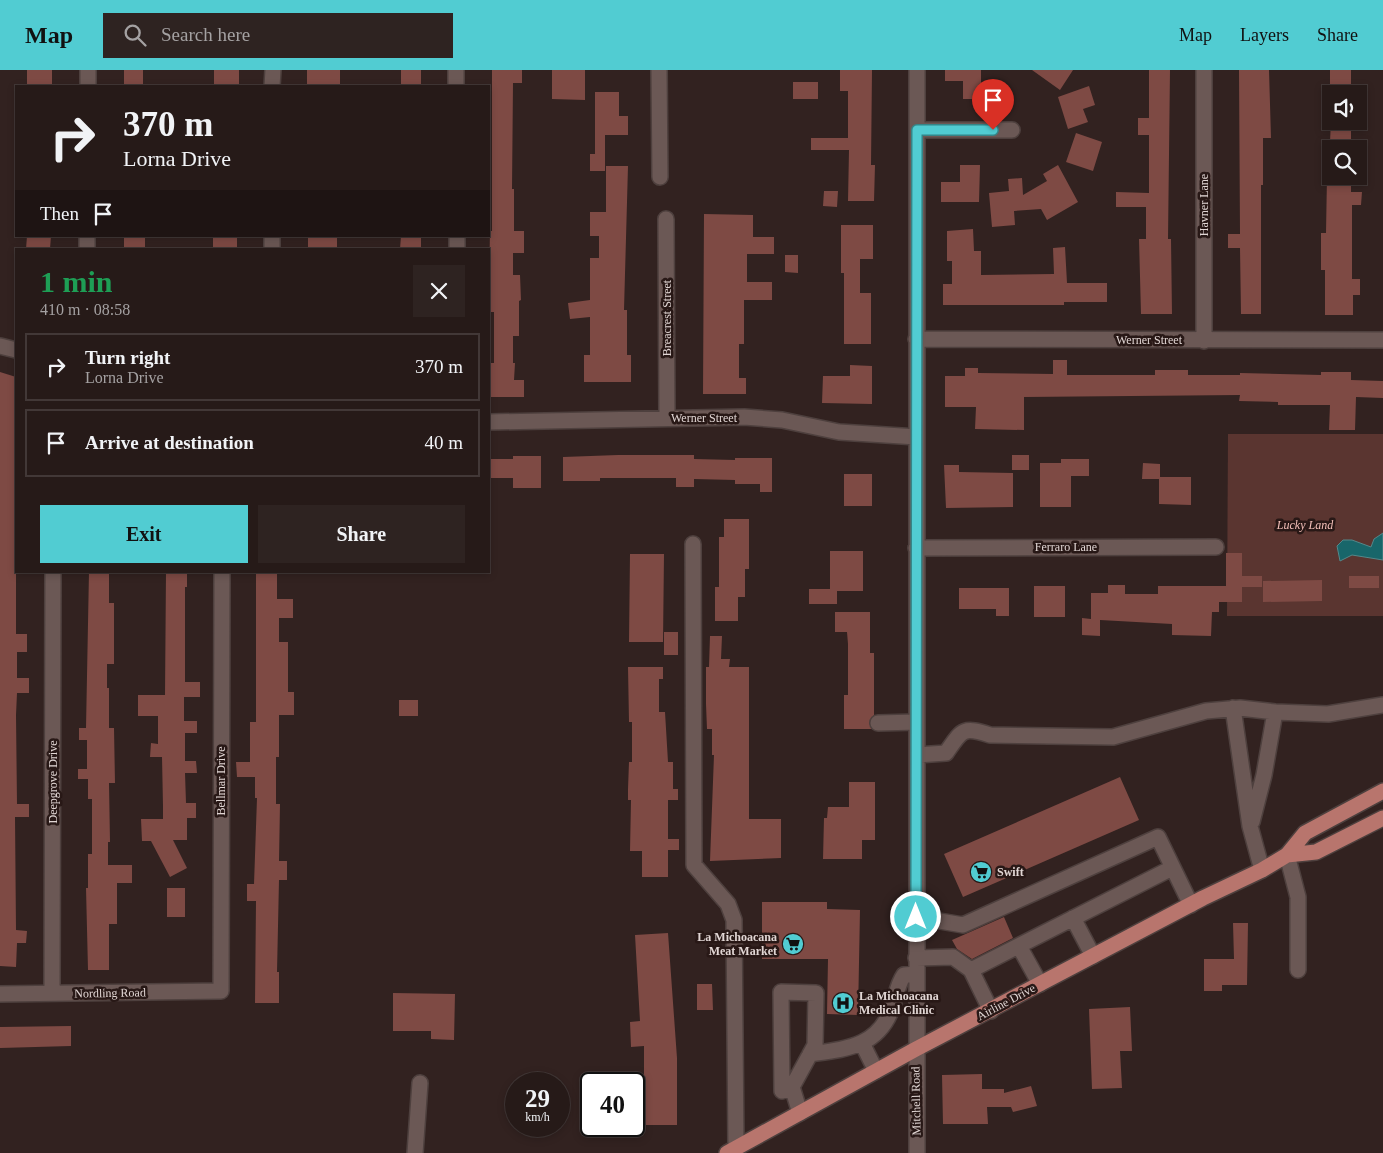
<!DOCTYPE html>
<meta charset="utf-8">
<style>
:root{--surface:#261a18;--page:#2e2321;--text:#f1f3f6;--muted:#a4a1a2;--line:#423837;--accent:#51ccd2}
body{margin:0;font-family:Georgia,serif;background:var(--page);color:var(--text);height:100vh;display:flex;flex-direction:column;font-size:19px;white-space:nowrap}
*{box-sizing:border-box;margin:0}
p{font-size:16px;color:var(--muted)}
.icon{flex:none;width:28px;height:28px;fill:none;stroke:currentColor;stroke-width:2;stroke-linecap:round;stroke-linejoin:round}
.map{position:relative;flex:1;overflow:hidden}
.panel{position:absolute;left:15px;top:178px;width:475px;height:325px;display:flex;flex-direction:column;background:var(--surface);border-radius:0px;box-shadow:0 2px 8px #0003,0 0 0 1px var(--line)}
.panel>*{flex:none}
.hud{position:absolute;left:15px;top:15px;width:475px;height:152px;border-radius:0px;box-shadow:0 2px 8px #0003,0 0 0 1px var(--line);background:#261a18;color:var(--text);overflow:hidden}
.fabs{position:absolute;left:1322px;top:15px;display:grid;gap:10px}
.fabs a{display:grid;place-items:center;width:45px;height:45px;border-radius:0px;background:var(--surface);box-shadow:0 2px 8px #0003,0 0 0 1px var(--line);font-size:25px}
.speed{position:absolute;left:505px;top:1002px;display:flex;gap:10px;font-size:25px;font-weight:700;text-align:center}
.speed>*{display:grid;place-content:center;width:65px;height:65px;border-radius:50%;background:var(--surface);box-shadow:0 2px 8px #0003,0 0 0 1px var(--line);line-height:1}
.speed small{font-size:12px;font-weight:400}
.speed .limit{border:2px solid #111;border-radius:8px;background:#fff;color:#111}
.pin{position:absolute;display:grid;place-items:center;width:42px;height:42px;color:#fff;margin:-51px -21px;border-radius:50% 50% 50% 0;rotate:-45deg;box-shadow:0 0 5px #0007}
.pin .icon{rotate:45deg}
.me{position:absolute;width:55px;margin:-28px;rotate:0deg;stroke-linejoin:round;filter:drop-shadow(0 0 4px #0008)}
.turn{display:flex;align-items:center;gap:18px;height:105px;padding:0 25px;font-size:22px}
.turn .icon{width:65px;height:65px;stroke-width:2.5}
.turn b{display:block;font-size:35px;line-height:42px}
.then{display:flex;align-items:center;height:48px;padding:0 25px;background:#0003;gap:10px;font-size:19px}
.round{display:grid;place-items:center;flex:none;width:52px;height:52px;border-radius:0px;background:var(--page)}
.summary{display:flex;align-items:center;justify-content:space-between;height:85px;padding:0 25px}
h1{font-size:30px;font-weight:700;line-height:38px;color:#1e9e55}
.cta{display:flex;gap:10px;margin-top:auto;padding:10px 25px}
.cta a{flex:1;height:58px;border-radius:0px;background:var(--accent);color:#111;font-size:20px;font-weight:700;line-height:58px;text-align:center}
.cta a+a{background:var(--page);color:var(--text)}
ul{padding:0;list-style:none}
li{display:flex;align-items:center;gap:15px;height:68px;margin:0 10px 8px;padding:0 15px;border:2px solid var(--line);border-radius:0px}
li div{flex:1}
li b{display:block;font-size:19px}
li em{font-style:normal}
header{display:flex;align-items:center;gap:30px;box-sizing:border-box;height:70px;padding:0 25px;background:var(--accent);color:#111}
header strong{font-size:24px}
nav{display:flex;gap:28px;margin-inline-start:auto;font-size:18px}
.search{width:350px;height:45px;background:var(--page);display:flex;align-items:center;gap:12px;box-sizing:border-box;padding:0 18px;border-radius:0px;color:var(--muted);font-size:19px}
.map>svg:first-child{display:block}
.green{fill:#5a3530}
.water{fill:#18666a;stroke:#54888a}
.building{fill:#7e4a44}
.lines{fill:none;stroke-linecap:round;stroke-linejoin:round}
.minor-casing{stroke:#4e403e;stroke-width:18}
.major-casing{stroke:#4e403e;stroke-width:18}
.minor{stroke:#6b5855;stroke-width:15}
.major{stroke:#b8756d;stroke-width:15}
.route-casing{stroke:#358588;stroke-width:12}
.route{stroke:#51ccd2;stroke-width:9}
.labels{text-anchor:middle;dominant-baseline:central;stroke-width:5;stroke-linejoin:round;paint-order:stroke}
.street-label{font-size:12px;fill:#e1d6d4;stroke:#281816}
.park-label{font-size:12px;font-style:italic;fill:#f4c0b9;stroke:#281816}
.poi-label{font-size:12px;font-weight:bold;fill:#e1d6d4;stroke:#281816;text-anchor:start}
</style>
<header>
<strong>Map</strong>
<div class="search"><svg class="icon" aria-label="search" viewBox="0 0 24 24"><circle cx="10" cy="10" r="6"/><path d="M15 15l6 6"/></svg>Search here</div>
<nav><a>Map</a><a>Layers</a><a>Share</a></nav>
</header>
<div class="map">
<svg width="1383" height="1083" viewBox="0 0 1383 1083">
<rect width="100%" height="100%" fill="#322220"/>
<!-- green -->
<path class="green" d="M1228,364H1383V546H1227Z"/>
<!-- water -->
<path class="water" d="M1383,463V490L1352,485L1340,491L1337,476L1343,470H1352L1371,477L1374,469Z"/>
<!-- building -->
<path class="building" d="M27,0H52V16H27Z
M124,0H143V16H124Z
M214,0H239V16H214Z
M307,0H340V16H307Z
M401,0H421V16H401Z
M492,0H522V13H513L512,119H514V161H524V183H513V205H520L521,230L519,231V266H513V293H515L514,310H524V327H491L489,293H494V242H491L489,218L490,161H492Z
M552,0H585V30L552,29Z
M840,0H872L871,95H875L874,131H848L849,80H811V68H848V21H840Z
M945,0H981V29H963V11H945Z
M1032,0H1073L1060,20Z
M1149,0H1170L1168,169H1171L1172,244H1141L1139,169H1146V137H1116V122L1149,123V65H1138V48H1149Z
M1239,0H1269L1271,68H1263V115H1261V244H1241L1240,178H1228V164H1240Z
M1330,0H1351V24H1330Z
M793,12H818V29H793Z
M1089,16L1095,35L1083,39L1088,52L1068,59L1058,27Z
M595,22H619V46H628V65H605V101H590V84H595Z
M1331,51H1351V72H1330Z
M1076,63L1102,72L1093,101L1066,92Z
M960,95H980L979,132H941V112H960Z
M1058,95L1078,132L1047,150L1041,139L1014,141L1015,155L992,157L989,123L1009,121L1008,109L1022,108L1023,125L1047,111L1043,104Z
M606,96H628L624,240H627V285H631V312H584V285H590V247L570,249L568,233L590,230V188H599V166H590V142H606Z
M1327,106H1351V122H1362L1361,135H1352V209H1360V225H1353V245H1325V200H1321V163H1326Z
M824,121H838L837,137L823,136Z
M704,144L753,145V167H774V184H747V212H772V230H744V274H739V308H746V324H703Z
M841,155H873V189H860V223H871V274H844V203H841Z
M973,159L974,181H981V205L1054,204L1053,178L1065,177L1067,213H1107V232H1064V235H943V214H952V191H947V161Z
M27,166H51L50,179H26Z
M124,166H145V179H124Z
M213,166H237V179H213Z
M308,166H337V179H308Z
M401,166H421V179H400Z
M785,185H798V203L785,202Z
M1053,290H1067V305H1155V300H1188V305H1240V303L1321,305V302H1351V310L1383,311V328L1356,327L1355,360H1329L1330,335H1278V332L1239,331L1240,325L1024,327V360L975,359L976,337H945V306H965V298H978V303L1053,304Z
M850,295L872,296V334L822,333L823,306H850Z
M0,302L16,307V564H27V582H17V608H29V623H17L16,645L17,734H29V747H15L16,860L27,861L26,873H17L16,897L0,896Z
M618,385H694V389L735,390V388H772V422H760V414H735V410L694,409V417H676V408H600V411H563V387Z
M1012,385H1029V400H1012Z
M513,386H541V418H513V408H489V389H513Z
M1061,389H1089V406H1071V437H1040V393H1061Z
M1143,393L1160,394V407H1191V435L1159,434V409H1142Z
M944,395H959V402L1013,403V437L946,438Z
M844,404H872V436H844Z
M724,449H749V499H745V527H738V551H715V517H719V467H724Z
M830,481H863V521H837V534H809V519H830Z
M1226,483H1242V506H1262V517H1242V532H1219V542H1212L1211,566L1172,565V554L1100,550V566L1082,565V548L1091,549V523H1108V515H1125V524H1158V516H1226Z
M630,484H664L663,572H629Z
M89,501H109V533H114V594H107V618H109V658H114L115,713H109L110,772H108V795H132V813H117V854H109V900H88L86,818H88V784H92V729H88V709H78V699H87V670H79V658H86Z
M166,501H187V517H185V612H200V627H184V651H197V663H185V691H196L197,703H185L186,733H196V748H187V770H173L187,798L170,807L151,771H142L141,749H163V736L162,687H150L151,673L158,674V646H138V625H165Z
M256,501H277V529H293V548H279V572H288V622H294V645H279V687H276V734H280L279,791H287V810H279L277,902H279V933H255L256,831H247V814H254L257,728H255V707H237L236,692H250V652H256Z
M1349,506H1379V518H1349Z
M1322,510V531L1263,532V511Z
M1034,516H1065V547H1034Z
M959,518H1009V546H996V539H959Z
M835,542H870V583H874V645L869,653L872,659H844V625H848V574L847,562H835Z
M664,562H678V585H664Z
M710,566H722L721,589H730L729,597H749V749H781V788L710,791L714,685H712V659H707L706,634V597H709Z
M628,597H663V609H659V642H665L668,692H673V719H678V730H668V769H679V780H668V807H642V781H630L631,730H628V719L629,692H632V652H629Z
M399,630H418V646H399Z
M1120,707L1139,750L963,827L944,784Z
M849,712H875V770H862V789H823L824,748H827L828,737H849Z
M167,818H185V847H167Z
M762,832H827V839L860,840L858,945L827,944L828,889H762Z
M1004,847L1013,868L972,889L957,879L952,870Z
M1233,853H1248L1247,915H1222V921H1204V889H1234Z
M668,863L677,988V1055H644V976L631,977L630,952L640,951L635,865Z
M697,914H712L713,940H697Z
M393,923L455,924L454,970L431,969V961H393Z
M1130,937L1132,981H1120L1122,1018L1092,1019L1089,939Z
M71,956V976L0,978V957Z
M982,1004V1019H1004V1023L1031,1016L1037,1036L1013,1042L1011,1037H987L988,1054H943L942,1005Z"/>
<g class="lines">
<!-- minor casing -->
<g class="minor-casing">
<path id="minor" d="M456,0V16
M659,0L660,107
M1204,0V271
M88,16V0
M272,16L273,0
M917,60H1012
M666,149L667,348
M457,166V179
M87,179V166
M272,179V166
M916,269L1383,270
M0,276L16,280
M489,352L744,347L782,350L839,362L917,367
M693,474L694,795L728,834L734,850L736,1078
M916,478L1216,477
M1233,638L1250,756L1262,800
M878,653L917,652
M917,685L946,683C962,660 962,656 990,665L1113,667L1206,641L1240,638L1275,642L1328,644L1383,635
M1252,752L1264,705L1275,642
M1287,785L1298,827V900
M916,847L963,855L1158,767L1191,835
M1073,848L1093,886
M1019,876L1040,914
M916,888L953,887L971,900
M52,923L53,501
M0,924L221,921L222,501
M991,941L971,900L1172,798
M862,973L876,1001
M810,984C846,979 878,977 892,938C896,927 897,915 904,905L916,904
M792,1017L782,1021L781,922L816,923L815,975L792,1017L800,1043
M415,1083L420,1013
M917,1083V0"/>
</g>
<!-- major casing -->
<g class="major-casing">
<path id="major" d="M1287,785L1316,782L1383,748
M727,1083L916,979L1203,828L1262,800L1287,785L1305,763L1383,721"/>
</g>
<!-- minor -->
<use href="#minor" class="minor"/>
<!-- major -->
<use href="#major" class="major"/>
</g>
<g class="lines">
<!-- route casing -->
<g class="route-casing">
<path id="route" d="M916,847L917,60H993"/>
</g>
<!-- route -->
<use href="#route" class="route"/>
</g>
<!-- icons -->
<defs>
<g id="supermarket-disc" transform="scale(1.125)"><circle r="9.5" fill="#51ccd2" stroke="#281816"/><path d="M-6-5.5h2.5l.6 2H6L4.5 2H-2.5L-4.4-4H-6ZM-1.5 3.2a1.3 1.3 0 1 0 .1 0ZM3 3.2a1.3 1.3 0 1 0 .1 0Z" fill="#111"/></g>
<g id="hospital-disc" transform="scale(1.125)"><circle r="9.5" fill="#51ccd2" stroke="#281816"/><path d="M-5-5h3v3.5h4V-5h3V5h-3V1.5h-4V5h-3Z" fill="#111"/></g>
</defs>
<g fill-rule="evenodd">
<use href="#supermarket-disc" x="981" y="802"/>
<use href="#supermarket-disc" x="793" y="874"/>
<use href="#hospital-disc" x="843" y="933"/>
</g>
<g class="labels">
<!-- street labels -->
<g class="street-label">
<text transform="translate(1204 135) rotate(-90)">Havner Lane</text>
<text transform="translate(667 248) rotate(-90)">Breacrest Street</text>
<text x="1149" y="270">Werner Street</text>
<text x="704" y="348">Werner Street</text>
<text x="1066" y="477">Ferraro Lane</text>
<text transform="translate(221 711) rotate(-90)">Bellmar Drive</text>
<text transform="translate(53 712) rotate(-90)">Deepgrove Drive</text>
<text transform="translate(110 923) rotate(-1)">Nordling Road</text>
<text transform="translate(1006 932) rotate(-28)">Airline Drive</text>
<text transform="translate(916 1031) rotate(-91)">Mitchell Road</text>
</g>
<!-- park labels -->
<g class="park-label">
<text x="1305" y="455">Lucky Land</text>
</g>
<!-- poi labels -->
<g class="poi-label">
<text x="997" y="802">Swift</text>
<text x="777" y="867" text-anchor="end">La Michoacana<tspan x="777" dy="14">Meat Market</tspan></text>
<text x="859" y="926">La Michoacana<tspan x="859" dy="14">Medical Clinic</tspan></text>
</g>
</g>
</svg>
<div class="fabs">
<a><svg class="icon" aria-label="sound" viewBox="0 0 24 24"><path d="M4 9h4l5-4v14l-5-4H4zM17 9q2 3 0 6"/></svg></a>
<a><svg class="icon" aria-label="search" viewBox="0 0 24 24"><circle cx="10" cy="10" r="6"/><path d="M15 15l6 6"/></svg></a>
</div>
<div class="speed"><div>29<small>km/h</small></div><div class="limit">40</div></div>
<div class="pin" style="left:993px;top:60px;background:#d93025"><svg class="icon" aria-label="arrive" viewBox="0 0 24 24"><path d="M6 21V4h12l-3 4 3 4H6"/></svg></div>
<svg class="me" style="left:916px;top:847px" viewBox="-20 -20 40 40"><circle r="17" fill="#51ccd2" stroke="#fff" stroke-width="3"/><path d="M0-11L8 9 0 5-8 9z" fill="#fff"/></svg>
<div class="hud">
<div class="turn"><svg class="icon" aria-label="right" viewBox="0 0 24 24"><path d="M7 20v-9h11M14 6l5 5-5 5"/></svg><div><b>370 m</b>Lorna Drive</div></div>
<div class="then">Then<svg class="icon" aria-label="arrive" viewBox="0 0 24 24"><path d="M6 21V4h12l-3 4 3 4H6"/></svg></div>
</div>
<section class="panel">
<div class="summary"><div><h1>1 min</h1><p>410 m · 08:58</p></div><a class="round"><svg class="icon" aria-label="close" viewBox="0 0 24 24"><path d="M6 6l12 12M18 6L6 18"/></svg></a></div>
<ul>
<li><svg class="icon" aria-label="right" viewBox="0 0 24 24"><path d="M7 20v-9h11M14 6l5 5-5 5"/></svg><div><b>Turn right</b><p>Lorna Drive</p></div><em>370 m</em></li>
<li><svg class="icon" aria-label="arrive" viewBox="0 0 24 24"><path d="M6 21V4h12l-3 4 3 4H6"/></svg><div><b>Arrive at destination</b></div><em>40 m</em></li>
</ul>
<div class="cta"><a>Exit</a><a>Share</a></div>
</section>
</div>
